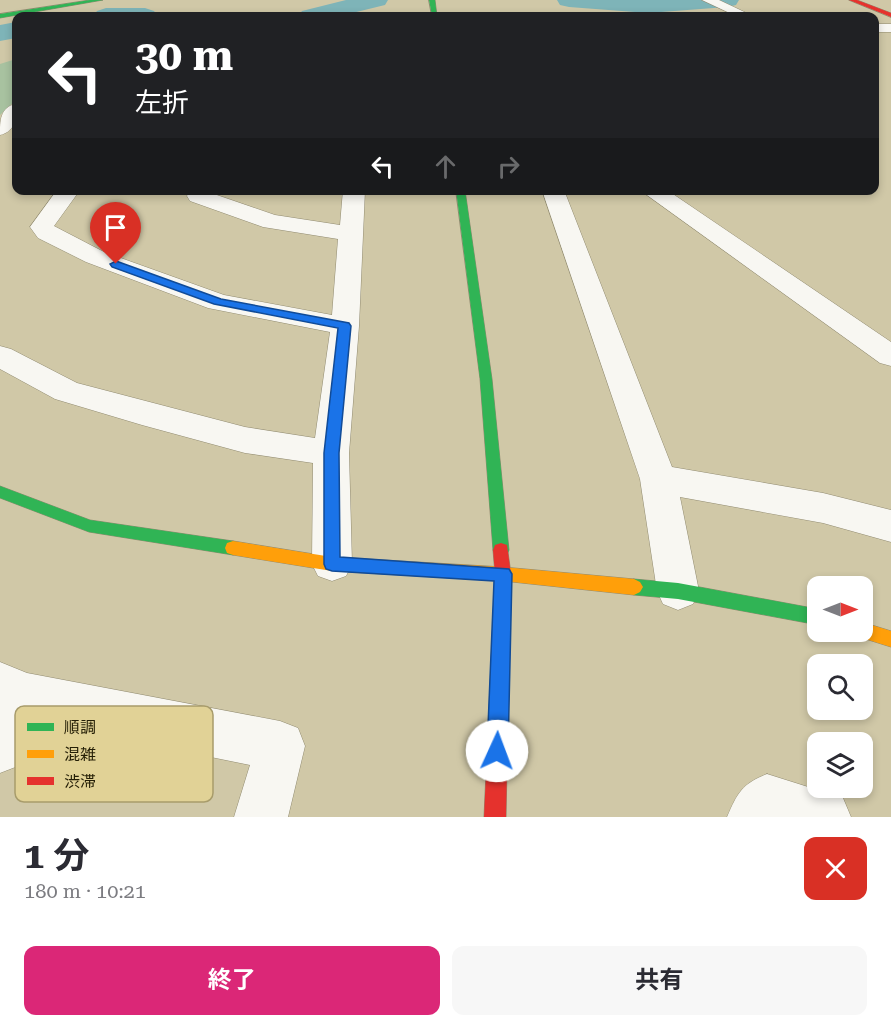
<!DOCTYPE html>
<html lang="ja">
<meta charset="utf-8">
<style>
:root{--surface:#fff;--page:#f7f7f7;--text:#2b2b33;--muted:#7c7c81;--accent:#db2777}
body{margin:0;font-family:"Roboto Serif","Noto Sans JP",serif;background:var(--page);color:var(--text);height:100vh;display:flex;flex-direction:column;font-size:22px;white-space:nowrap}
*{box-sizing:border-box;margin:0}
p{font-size:20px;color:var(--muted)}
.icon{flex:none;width:33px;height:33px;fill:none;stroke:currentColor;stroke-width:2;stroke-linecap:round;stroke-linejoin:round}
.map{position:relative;height:817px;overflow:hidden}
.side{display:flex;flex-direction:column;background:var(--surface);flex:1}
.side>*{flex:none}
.hud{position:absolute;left:12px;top:12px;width:867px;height:183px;border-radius:12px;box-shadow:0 3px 9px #0003;background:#202124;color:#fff;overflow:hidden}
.needle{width:39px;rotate:90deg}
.fabs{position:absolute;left:807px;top:576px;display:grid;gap:12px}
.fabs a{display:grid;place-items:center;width:66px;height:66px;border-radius:12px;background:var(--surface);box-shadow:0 3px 9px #0003;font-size:30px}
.pin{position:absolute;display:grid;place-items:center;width:51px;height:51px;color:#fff;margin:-62px -26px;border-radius:50% 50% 50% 0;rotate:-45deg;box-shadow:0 0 6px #0007}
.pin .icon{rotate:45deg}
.me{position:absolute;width:66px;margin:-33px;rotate:2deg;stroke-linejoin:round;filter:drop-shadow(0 0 4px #0008)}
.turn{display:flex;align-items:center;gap:21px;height:126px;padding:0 24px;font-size:27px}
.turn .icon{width:78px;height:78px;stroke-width:2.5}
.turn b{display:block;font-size:42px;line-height:51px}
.lanes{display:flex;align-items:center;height:57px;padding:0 24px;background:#0003;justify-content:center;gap:30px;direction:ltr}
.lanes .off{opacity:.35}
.round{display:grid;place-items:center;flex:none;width:63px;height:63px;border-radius:12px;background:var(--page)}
.headline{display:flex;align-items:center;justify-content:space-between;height:102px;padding:0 24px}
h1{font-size:36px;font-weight:700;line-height:45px}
.cta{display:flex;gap:12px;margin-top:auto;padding:12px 24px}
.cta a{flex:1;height:69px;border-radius:12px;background:var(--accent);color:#fff;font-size:24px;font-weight:700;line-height:69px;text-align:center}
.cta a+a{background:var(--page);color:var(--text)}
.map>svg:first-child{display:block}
.green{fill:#a8c2a0}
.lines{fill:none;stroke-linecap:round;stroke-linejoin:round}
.river{fill:#7eb4b8;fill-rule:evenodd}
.street-casing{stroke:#918b71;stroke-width:1}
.fast-casing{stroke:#918b71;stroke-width:1}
.slow-casing{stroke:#918b71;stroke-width:1}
.jam-casing{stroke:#918b71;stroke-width:1}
.street{fill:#f8f7f2;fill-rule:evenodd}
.fast{fill:#30b455;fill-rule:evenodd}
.slow{fill:#ff9f0a;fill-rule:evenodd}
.jam{fill:#e5322d;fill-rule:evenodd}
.route{fill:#1a73e8;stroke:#114b97;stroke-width:1.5}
.key{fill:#e1d296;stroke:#a89c6b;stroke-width:1.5}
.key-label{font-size:16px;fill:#241e06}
</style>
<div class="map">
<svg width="891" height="817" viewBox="0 0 891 817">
<rect width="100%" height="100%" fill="#d0c8a7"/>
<!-- green -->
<path class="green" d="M16,59V100L0,115V64Z"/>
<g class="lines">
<!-- river -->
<path class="river" d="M346,0H388L385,5L340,16H298L302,11Z
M557,0H739L736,5L727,7L648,13L569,7L560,5Z
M106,8H145L154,11L158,16H93L97,11Z
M16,22V38L0,41V25Z"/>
<!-- street casing -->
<g class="street-casing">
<path id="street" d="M702,0H719L753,16H736Z
M874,24H891V32H874Z
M16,104C17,117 16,131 0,135C0,121 0,107 16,104Z
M57,190H80L54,226L104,252L224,295L332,315L338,239L263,227L190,201L187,196L190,190H212L211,193L275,215L340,225L343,190H365L359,326L349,453L352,564L346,576L332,581L318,576L312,564L313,463L245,453L142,425L55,399L0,369V346L11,349L77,383L245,427L315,438L330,332L208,308L86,262L38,238L30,227Z
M542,190H564L672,467L823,493L891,510V542L823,523L680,497L699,591L693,604L678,610L663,604L657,591L640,479Z
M640,190H667L891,342V366L880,363Z
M0,662L27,673L280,721L298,728L305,746L288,817H234L250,765L39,722L18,766L0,773Z
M767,774L843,798L851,817H727C738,792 742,784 767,774Z"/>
</g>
<!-- fast casing -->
<g class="fast-casing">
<path id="fast" d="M90,0H103L0,18V14Z
M429,0H435L437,16H432Z
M456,190H465L492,379L509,550L507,555L501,557L495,555L493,550L480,379Z
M0,486L90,520L233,541L239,543L241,548L239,553L233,555L89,532L0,498Z
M634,579L678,583L818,609V625L678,599L634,595L628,592L625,587L628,582Z"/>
</g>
<!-- slow casing -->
<g class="slow-casing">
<path id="slow" d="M233,541L332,557L503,567L634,579L640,582L643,587L640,592L634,595L503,581L332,571L233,555L227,553L225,548L227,543Z
M862,622L891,631V647L856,636L854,632H862Z"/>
</g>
<!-- jam casing -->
<g class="jam-casing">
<path id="jam" d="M849,0H857L891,13V17Z
M501,543L507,545L511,574L506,817H484L495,574L493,550L495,545Z"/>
</g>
<!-- street -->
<use href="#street" class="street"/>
<!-- fast -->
<use href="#fast" class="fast"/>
<!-- slow -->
<use href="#slow" class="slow"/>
<!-- jam -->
<use href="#jam" class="jam"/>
</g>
<!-- route -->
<path class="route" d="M116,261L221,299L349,323L351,326L339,453L340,557L509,569L512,574L508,751L505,758L497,761L490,758L487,751L494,581L332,571L326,569L324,564V453L338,328L214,304L112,267L110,264Z"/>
<!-- legend -->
<rect x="15" y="706" width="198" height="96" rx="9" class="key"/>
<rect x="27" y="723" width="27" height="8" fill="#30b455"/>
<rect x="27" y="750" width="27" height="8" fill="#ff9f0a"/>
<rect x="27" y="777" width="27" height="8" fill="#e5322d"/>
<g class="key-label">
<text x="64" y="733">順調</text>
<text x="64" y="760">混雑</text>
<text x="64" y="787">渋滞</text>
</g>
</svg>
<div class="fabs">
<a><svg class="needle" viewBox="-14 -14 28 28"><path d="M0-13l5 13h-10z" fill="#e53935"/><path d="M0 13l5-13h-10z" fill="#7c7c81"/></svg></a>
<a><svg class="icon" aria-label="search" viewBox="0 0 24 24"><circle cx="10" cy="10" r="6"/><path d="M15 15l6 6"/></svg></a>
<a><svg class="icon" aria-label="layers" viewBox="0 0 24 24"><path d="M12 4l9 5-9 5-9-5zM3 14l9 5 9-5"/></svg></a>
</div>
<div class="pin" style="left:116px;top:264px;background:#d93025"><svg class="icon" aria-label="arrive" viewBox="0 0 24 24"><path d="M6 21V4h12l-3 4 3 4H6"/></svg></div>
<svg class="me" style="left:497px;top:751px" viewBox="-20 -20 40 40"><circle r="19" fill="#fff"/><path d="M0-13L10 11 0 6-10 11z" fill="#1a73e8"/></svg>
<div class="hud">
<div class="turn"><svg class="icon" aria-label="left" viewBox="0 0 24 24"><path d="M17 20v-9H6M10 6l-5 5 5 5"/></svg><div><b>30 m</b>左折</div></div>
<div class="lanes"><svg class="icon" aria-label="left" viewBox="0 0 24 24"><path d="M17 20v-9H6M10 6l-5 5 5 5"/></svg><svg class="icon off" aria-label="ahead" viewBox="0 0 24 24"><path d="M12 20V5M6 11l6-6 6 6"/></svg><svg class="icon off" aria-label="right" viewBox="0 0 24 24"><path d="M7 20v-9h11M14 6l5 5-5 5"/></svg></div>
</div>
</div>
<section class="side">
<div class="headline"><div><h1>1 分</h1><p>180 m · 10:21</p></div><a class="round" style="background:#d93025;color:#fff"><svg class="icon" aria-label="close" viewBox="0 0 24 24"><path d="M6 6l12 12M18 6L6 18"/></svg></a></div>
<div class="cta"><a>終了</a><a>共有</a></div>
</section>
